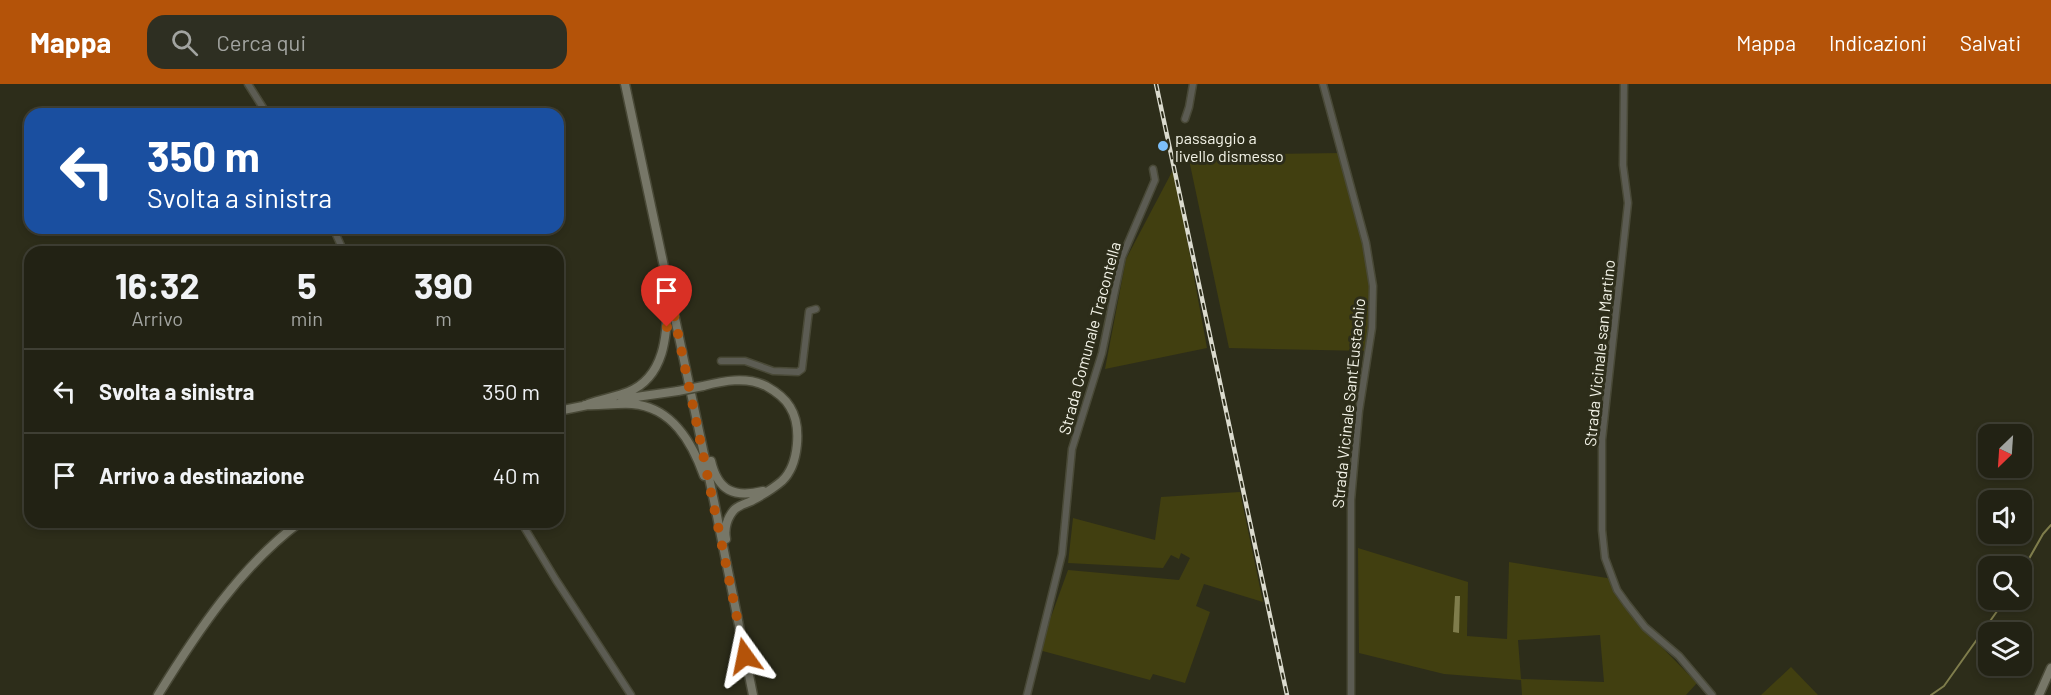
<!DOCTYPE html>
<html lang="it">
<style>
:root{--surface:#222214;--page:#2e2f22;--text:#f1f3f6;--muted:#a2a4a0;--line:#3f3f34;--accent:#b45309}
body{margin:0;font-family:Barlow,sans-serif;background:var(--page);color:var(--text);height:100vh;display:flex;flex-direction:column;font-size:22px;white-space:nowrap}
*{box-sizing:border-box;margin:0}
p{font-size:20px;color:var(--muted)}
.icon{flex:none;width:33px;height:33px;fill:none;stroke:currentColor;stroke-width:2;stroke-linecap:round;stroke-linejoin:round}
.map{position:relative;flex:1;overflow:hidden}
.panel{position:absolute;left:24px;top:162px;width:540px;height:282px;display:flex;flex-direction:column;background:var(--surface);border-radius:18px;box-shadow:0 3px 9px #0003,0 0 0 2px var(--line)}
.panel>*{flex:none}
.top-card{position:absolute;left:24px;top:24px;width:540px;height:126px;border-radius:18px;box-shadow:0 3px 9px #0003,0 0 0 2px var(--line);background:#1a4fa0;color:#fff;overflow:hidden}
.needle{width:39px;rotate:205deg}
.controls{position:absolute;left:1978px;top:340px;display:grid;gap:12px}
.controls a{display:grid;place-items:center;width:54px;height:54px;border-radius:12px;background:var(--surface);box-shadow:0 3px 9px #0003,0 0 0 2px var(--line);font-size:30px}
.pin{position:absolute;display:grid;place-items:center;width:51px;height:51px;color:#fff;margin:-62px -26px;border-radius:50% 50% 50% 0;rotate:-45deg;box-shadow:0 0 6px #0007}
.pin .icon{rotate:45deg}
.me{position:absolute;width:66px;margin:-33px;rotate:348deg;stroke-linejoin:round;filter:drop-shadow(0 0 4px #0008)}
.turn{display:flex;align-items:center;gap:21px;height:126px;padding:0 24px;font-size:27px}
.turn .icon{width:78px;height:78px;stroke-width:2.5}
.turn b{display:block;font-size:42px;line-height:51px}
.eta{display:flex;justify-content:space-evenly;align-items:center;height:102px;text-align:center}
.eta b{font-size:36px;font-weight:700;line-height:42px}
ul{padding:0;list-style:none}
li{display:flex;align-items:center;gap:18px;height:84px;padding:0 24px;border-top:2px solid var(--line)}
li div{flex:1}
li b{display:block;font-size:22px}
li em{font-style:normal}
header{display:flex;align-items:center;gap:36px;box-sizing:border-box;height:84px;padding:0 30px;background:var(--accent);color:#fff}
header strong{font-size:28px}
nav{display:flex;gap:33px;margin-inline-start:auto;font-size:21px}
.search{width:420px;height:54px;background:var(--page);display:flex;align-items:center;gap:15px;box-sizing:border-box;padding:0 21px;border-radius:18px;color:var(--muted);font-size:22px}
.map>svg:first-child{display:block}
.green{fill:#413f10;fill-rule:evenodd}
.water{fill:#7f7d4c}
.lines{fill:none;stroke-linecap:round;stroke-linejoin:round}
.stream{stroke:#7f7d4c;stroke-width:2}
.minor-casing{stroke:#494937;stroke-width:9}
.secondary-casing{stroke:#494937;stroke-width:11}
.minor{stroke:#5c5c53;stroke-width:6}
.secondary{stroke:#777768;stroke-width:8}
.rail-casing{stroke:#dbdbce;stroke-width:4.5}
.rail{stroke:#2d2d1a;stroke-width:2;stroke-dasharray:7;stroke-linecap:butt}
.secondary-bridge-casing{stroke:#494937;stroke-width:11;stroke-linecap:butt}
.secondary-bridge{stroke:#777768;stroke-width:8}
.route{stroke:#b45309;stroke-width:10;stroke-dasharray:0 18}
.poi-dot{fill:#7cbef9;stroke:#2d2d1a;stroke-width:2}
.labels{text-anchor:middle;dominant-baseline:central;stroke-width:6;stroke-linejoin:round;paint-order:stroke}
.poi-label{font-size:16px;fill:#f4f4e8;stroke:#2d2d1a;text-anchor:start}
.street-label{font-size:16px;fill:#f4f4e8;stroke:#2d2d1a}
</style>
<header>
<strong>Mappa</strong>
<div class="search"><svg class="icon" aria-label="search" viewBox="0 0 24 24"><circle cx="10" cy="10" r="6"/><path d="M15 15l6 6"/></svg>Cerca qui</div>
<nav><a>Mappa</a><a>Indicazioni</a><a>Salvati</a></nav>
</header>
<div class="map">
<svg width="2051" height="611" viewBox="0 0 2051 611">
<rect width="100%" height="100%" fill="#2d2d1a"/>
<!-- green -->
<path class="green" d="M1342,69L1364,153L1373,202L1368,267L1229,264L1188,71Z
M1174,84L1207,264L1105,285L1126,175Z
M1240,408L1263,518L1204,500L1196,522L1210,528L1185,599L1153,590L1150,596L1039,566L1068,486L1179,496L1190,474L1181,469L1179,475L1171,471L1163,484L1068,479L1073,434L1155,456L1161,413Z
M1358,464L1468,498L1467,552L1507,555L1509,478L1613,495L1647,548L1697,599L1686,611H1522L1521,596L1444,590L1359,569ZM1600,551L1604,598L1521,595L1518,556Z
M1791,583L1818,611H1761Z"/>
<!-- water -->
<path class="water" d="M1455,512H1460L1459,549L1453,548Z"/>
<g class="lines">
<!-- stream -->
<path class="stream" d="M2022,487L2043,450L2051,441
M1931,611L1944,602L2005,516"/>
<!-- minor casing -->
<g class="minor-casing">
<path id="minor" d="M248,0L267,30
M1323,0L1366,159L1373,202L1372,244L1359,327L1351,416V611
M1624,0L1623,81L1628,119L1602,356V446L1605,474L1617,506L1627,520L1645,543L1679,572L1712,611
M1185,35L1189,23L1193,0
M333,144L344,168
M721,277H745L773,287L798,288L802,285L809,227L816,225
M521,438L556,496L631,611
M1027,611L1062,470L1072,365L1102,269L1122,173L1155,96L1153,85"/>
</g>
<!-- secondary casing -->
<g class="secondary-casing">
<path id="secondary" d="M625,0L714,417L753,611
M703,302C723,297 746,292 766,302C775,307 785,314 790,323C802,342 799,381 782,397C775,403 764,410 755,415C749,419 741,420 735,425C727,433 724,445 726,455
M622,315L678,307
M588,320C601,315 615,313 628,308C665,293 667,251 668,216
M585,321C600,322 616,319 632,320C672,323 692,358 704,392
M558,327L588,321
M711,377C718,407 734,414 763,407
M158,611C197,548 240,483 300,438
M2039,611L2051,584"/>
</g>
<!-- minor -->
<use href="#minor" class="minor"/>
<!-- secondary -->
<use href="#secondary" class="secondary"/>
<!-- rail casing -->
<g class="rail-casing">
<path id="rail" d="M1156,0L1287,611"/>
</g>
<!-- rail -->
<use href="#rail" class="rail"/>
<!-- secondary-bridge casing -->
<g class="secondary-bridge-casing">
<path id="secondary-bridge" d="M678,307L703,302"/>
</g>
<!-- secondary-bridge -->
<use href="#secondary-bridge" class="secondary-bridge"/>
</g>
<g class="lines">
<!-- route -->
<path class="route" d="M667,243L668,202L745,572"/>
</g>
<!-- markers -->
<circle class="poi-dot" cx="1163" cy="62" r="6"/>
<g class="labels">
<!-- poi labels -->
<g class="poi-label">
<text x="1175" y="53">passaggio a<tspan x="1175" dy="18">livello dismesso</tspan></text>
</g>
<!-- street labels -->
<g class="street-label">
<text transform="translate(1089 254) rotate(-75)">Strada Comunale Tracontella</text>
<text transform="translate(1599 269) rotate(-84)">Strada Vicinale san Martino</text>
<text transform="translate(1348 319) rotate(-84)">Strada Vicinale Sant'Eustachio</text>
</g>
</g>
</svg>
<div class="controls">
<a><svg class="needle" viewBox="-14 -14 28 28"><path d="M0-13l5 13h-10z" fill="#e53935"/><path d="M0 13l5-13h-10z" fill="#a2a4a0"/></svg></a>
<a><svg class="icon" aria-label="sound" viewBox="0 0 24 24"><path d="M4 9h4l5-4v14l-5-4H4zM17 9q2 3 0 6"/></svg></a>
<a><svg class="icon" aria-label="search" viewBox="0 0 24 24"><circle cx="10" cy="10" r="6"/><path d="M15 15l6 6"/></svg></a>
<a><svg class="icon" aria-label="layers" viewBox="0 0 24 24"><path d="M12 4l9 5-9 5-9-5zM3 14l9 5 9-5"/></svg></a>
</div>
<div class="pin" style="left:667px;top:243px;background:#d93025"><svg class="icon" aria-label="arrive" viewBox="0 0 24 24"><path d="M6 21V4h12l-3 4 3 4H6"/></svg></div>
<svg class="me" style="left:745px;top:572px" viewBox="-20 -20 40 40"><path d="M0-17L14 15 0 8-14 15z" fill="#b45309" stroke="#fff" stroke-width="4"/></svg>
<div class="top-card">
<div class="turn"><svg class="icon" aria-label="left" viewBox="0 0 24 24"><path d="M17 20v-9H6M10 6l-5 5 5 5"/></svg><div><b>350 m</b>Svolta a sinistra</div></div>
</div>
<section class="panel">
<div class="eta">
<div><b>16:32</b><p>Arrivo</p></div>
<div><b>5</b><p>min</p></div>
<div><b>390</b><p>m</p></div>
</div>
<ul>
<li><svg class="icon" aria-label="left" viewBox="0 0 24 24"><path d="M17 20v-9H6M10 6l-5 5 5 5"/></svg><div><b>Svolta a sinistra</b></div><em>350 m</em></li>
<li><svg class="icon" aria-label="arrive" viewBox="0 0 24 24"><path d="M6 21V4h12l-3 4 3 4H6"/></svg><div><b>Arrivo a destinazione</b></div><em>40 m</em></li>
</ul>
</section>
</div>
